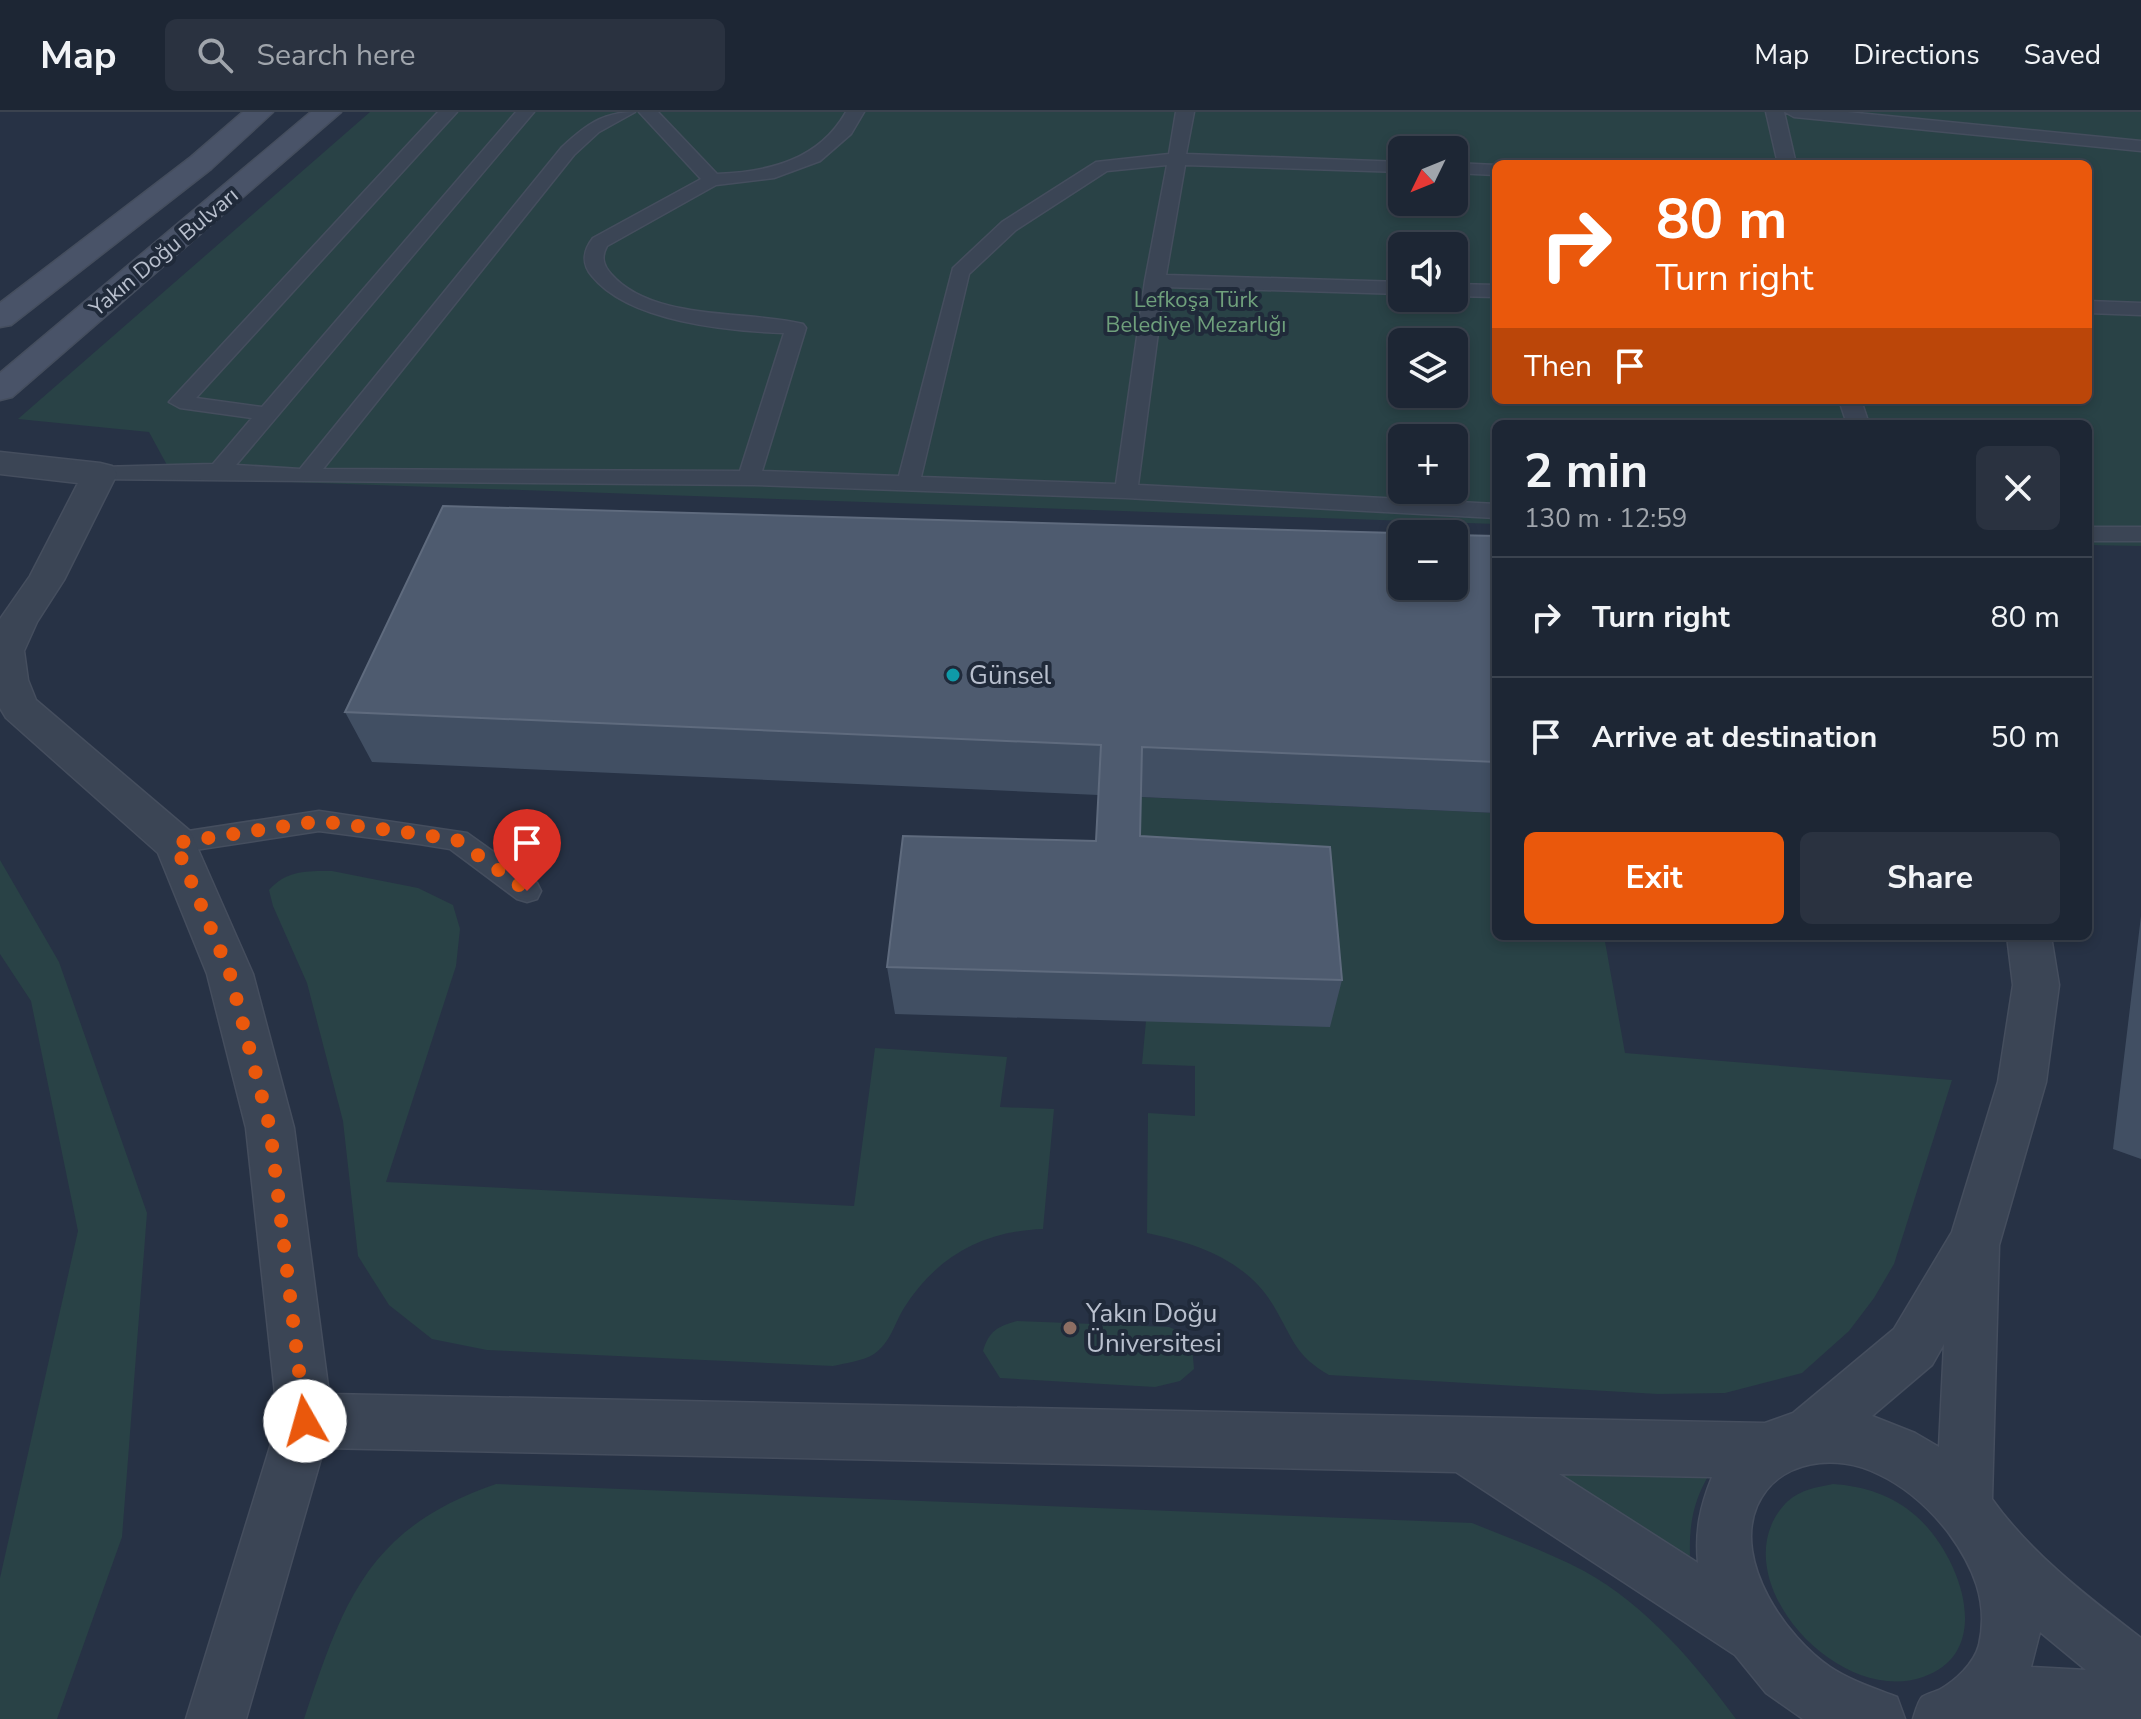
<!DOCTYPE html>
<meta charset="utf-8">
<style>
:root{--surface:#1d2634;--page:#2a3240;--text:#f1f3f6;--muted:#a0a5ac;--line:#3b434f;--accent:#ea580c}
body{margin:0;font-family:"Nunito Sans",sans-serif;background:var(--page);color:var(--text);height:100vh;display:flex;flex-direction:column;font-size:30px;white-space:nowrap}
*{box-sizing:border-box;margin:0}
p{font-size:26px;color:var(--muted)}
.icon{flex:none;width:44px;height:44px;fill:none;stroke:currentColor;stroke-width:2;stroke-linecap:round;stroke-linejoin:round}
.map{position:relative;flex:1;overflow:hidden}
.sheet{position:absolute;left:1492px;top:308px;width:600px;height:520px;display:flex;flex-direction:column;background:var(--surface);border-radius:12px;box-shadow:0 4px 12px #0003,0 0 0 2px var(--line)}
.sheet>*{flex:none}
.banner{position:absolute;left:1492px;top:48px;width:600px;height:244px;border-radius:12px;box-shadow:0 4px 12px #0003,0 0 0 2px var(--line);background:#ea580c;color:#fff;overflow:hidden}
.needle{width:52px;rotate:227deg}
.controls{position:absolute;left:1388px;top:24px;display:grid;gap:16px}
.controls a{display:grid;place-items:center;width:80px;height:80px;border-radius:12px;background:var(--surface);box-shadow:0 4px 12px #0003,0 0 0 2px var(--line);font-size:40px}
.pin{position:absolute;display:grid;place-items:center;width:68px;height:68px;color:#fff;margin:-82px -34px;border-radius:50% 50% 50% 0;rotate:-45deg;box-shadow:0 0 8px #0007}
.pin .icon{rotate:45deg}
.me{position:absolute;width:88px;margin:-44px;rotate:353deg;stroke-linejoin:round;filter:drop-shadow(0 0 6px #0008)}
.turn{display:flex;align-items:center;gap:28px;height:168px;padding:0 32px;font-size:36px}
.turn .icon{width:104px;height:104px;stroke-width:2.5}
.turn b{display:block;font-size:56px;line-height:68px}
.then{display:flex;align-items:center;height:76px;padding:0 32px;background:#0003;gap:16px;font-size:30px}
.round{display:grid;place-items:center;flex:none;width:84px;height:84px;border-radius:12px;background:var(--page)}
.headline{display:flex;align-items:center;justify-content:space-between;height:136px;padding:0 32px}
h1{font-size:48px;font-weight:700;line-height:60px}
.action{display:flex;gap:16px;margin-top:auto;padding:16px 32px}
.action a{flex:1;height:92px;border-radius:12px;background:var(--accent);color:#fff;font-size:32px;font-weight:700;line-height:92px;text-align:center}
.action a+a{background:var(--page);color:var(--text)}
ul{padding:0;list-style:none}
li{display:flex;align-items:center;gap:24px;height:120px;padding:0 32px;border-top:2px solid var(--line)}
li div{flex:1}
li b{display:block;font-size:30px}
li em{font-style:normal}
header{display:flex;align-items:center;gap:48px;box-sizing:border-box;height:112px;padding:0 40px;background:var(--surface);border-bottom:2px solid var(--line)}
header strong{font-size:38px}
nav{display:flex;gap:44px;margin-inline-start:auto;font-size:28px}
.search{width:560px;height:72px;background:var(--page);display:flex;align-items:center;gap:20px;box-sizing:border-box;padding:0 28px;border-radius:12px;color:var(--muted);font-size:30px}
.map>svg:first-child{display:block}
.green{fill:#294246;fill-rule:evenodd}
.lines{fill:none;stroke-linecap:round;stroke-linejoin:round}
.lane-casing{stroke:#454e5e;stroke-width:3}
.street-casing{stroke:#454e5e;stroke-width:3}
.secondary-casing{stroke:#454e5e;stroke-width:3}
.lane{fill:#3b4555;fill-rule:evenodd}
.street{fill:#3b4555;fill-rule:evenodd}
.secondary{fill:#495368;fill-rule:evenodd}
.wall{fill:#414f63}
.building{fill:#4e5b6f;stroke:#5f6b7e;stroke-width:2}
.route{stroke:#ea580c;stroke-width:14;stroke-dasharray:0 25.2}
.culture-dot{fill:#0f9aa8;stroke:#202a3a;stroke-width:3}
.education-dot{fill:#8d6e63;stroke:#202a3a;stroke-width:3}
.labels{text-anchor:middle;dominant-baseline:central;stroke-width:8;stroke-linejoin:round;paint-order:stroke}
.far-street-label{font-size:22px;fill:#b9c0ce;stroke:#202a3a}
.far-park-label{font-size:22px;fill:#6fa07c;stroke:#202a3a}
.poi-label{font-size:26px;fill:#b9c0ce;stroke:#202a3a;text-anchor:start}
</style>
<header>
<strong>Map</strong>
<div class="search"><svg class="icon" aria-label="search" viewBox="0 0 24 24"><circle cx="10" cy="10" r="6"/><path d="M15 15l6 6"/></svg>Search here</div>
<nav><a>Map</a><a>Directions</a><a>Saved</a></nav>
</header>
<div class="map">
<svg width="2141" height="1607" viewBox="0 0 2141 1607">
<rect width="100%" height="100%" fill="#273245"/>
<!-- green -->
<path class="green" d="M370,0H2141V434L2088,433V312H1496V412L174,366L149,320L18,307ZM1402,38H1454V90H1402ZM1496,52H2088V288H1496ZM1402,134H1454V186H1402ZM1402,230H1454V282H1402ZM1402,326H1454V378H1402Z
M1139,685L1496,701V824H1604L1625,941L1952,968L1894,1152L1874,1186L1849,1219L1802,1261L1725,1281L1658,1282L1329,1263C1296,1244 1294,1229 1276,1198C1249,1149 1199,1132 1147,1121L1148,1001L1195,1004V954L1142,952L1146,909L1138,773Z
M0,748L59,850L147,1101L122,1425L57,1607H0V1466L78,1119L31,889L0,842Z
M332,759L418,776L453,793L460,817L456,854L386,1070L854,1094L875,936L1007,945L1000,995L1054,997L1043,1117C983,1119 936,1145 904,1196C894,1212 891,1230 874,1242C863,1249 846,1251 833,1254L487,1238L432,1227L389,1193L358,1144L343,1009L307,871L273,794L269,778C287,758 307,759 332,759Z
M1017,1209L1169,1215L1191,1224L1194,1257L1180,1269L1155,1275L1000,1266L983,1239C989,1219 998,1214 1017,1209Z
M1506,1347L1710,1361C1693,1389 1689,1413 1690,1445Z
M496,1372L1472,1411C1509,1426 1548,1440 1584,1459C1647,1494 1695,1551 1736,1607H304C344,1488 368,1416 496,1372Z
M1833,1372C1863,1374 1893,1383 1916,1404C1958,1440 1998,1539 1923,1565C1834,1596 1716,1459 1788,1389C1800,1378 1817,1375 1833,1372Z"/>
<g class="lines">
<!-- lane casing -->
<g class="lane-casing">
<path id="lane" d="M438,0H457L196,286L262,295L516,0H534L236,353L300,357L562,35C585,14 602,0 635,0L599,20L574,43L323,357L740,359L784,221C729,219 629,210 592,164C581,151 583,139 593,126L701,67L639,0H658L717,62C769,60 819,48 846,0H864L851,22L820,49L774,66L716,73L607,134C601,145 603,153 611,162C653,210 748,198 803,212L806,216L762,359L899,364L953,156L1002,110L1096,50L1169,42L1176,0H1194L1186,42L1402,50V60L1185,53L1166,163L1402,170V182L1164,175L1138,373L1496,392V406L1126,386L754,373L92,367L89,362L92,357L100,355L213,352L252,306L180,296L169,290ZM1167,53L1145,169L1116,372L921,365L969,162L1016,118L1107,59Z
M1766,0H1784L1796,52H1778Z
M1785,0H1847L2141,29V39L1794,5Z
M1454,51L1496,53V63L1454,61Z
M1454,172L1496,173V185L1454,184Z
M2088,189L2141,191V203L2088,201Z
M1839,288H1861L1869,312H1847Z
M2088,415H2141V429H2088Z
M319,699L467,721L537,771L541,779L537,787L527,790L517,787L450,737L419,732L319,719L175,741L165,738L161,731L165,724L175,721Z"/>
</g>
<!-- street casing -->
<g class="street-casing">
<path id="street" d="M0,340L100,351L112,354L117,362L64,468L37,510L24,539L28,568L36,588L190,719L253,862L294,1016L329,1282L1765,1311L1793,1301L1894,1217L1952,1120L1998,970L2013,873L2007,824H2051L2059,873L2046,970L1999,1133L1992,1387C2031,1442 2088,1485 2141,1526V1607H1913C1915,1601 1918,1589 1922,1585C1926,1582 1934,1580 1939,1578C1955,1569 1974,1552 1979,1533C1989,1490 1973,1454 1948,1420C1929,1396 1906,1375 1878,1362C1837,1341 1778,1347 1757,1394C1733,1450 1786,1525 1830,1555C1851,1569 1874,1576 1897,1585L1905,1607H1803L1766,1581L1735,1543L1456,1360L324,1336L246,1607H186L278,1309L246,1016L207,862L158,741L6,606L0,596V507L30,464L78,371L0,362ZM1944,1232L1939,1335L1915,1321L1872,1304L1932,1253ZM1559,1362L1712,1365C1700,1395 1695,1419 1698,1451ZM2040,1520L2086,1558L2031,1555Z"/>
</g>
<!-- secondary casing -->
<g class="secondary-casing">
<path id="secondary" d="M243,0H273L211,57L11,213L0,215V191L191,45Z
M311,0H341L12,285L0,288V261Z"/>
</g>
<!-- lane -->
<use href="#lane" class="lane"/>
<!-- street -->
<use href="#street" class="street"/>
<!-- secondary -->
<use href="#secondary" class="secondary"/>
</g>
<!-- wall -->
<path class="wall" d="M1496,424V701L1141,685L1140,724L1342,868L1330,915L895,902L887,855L1096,729L1098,683L372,650L345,600Z
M2141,804V1047L2113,1037Z"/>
<!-- building -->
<path class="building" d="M443,394L1433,422H1402V474H1454V423L1496,424V650L1142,635L1140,724L1330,735L1342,868L887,855L903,724L1096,729L1101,633L345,600Z"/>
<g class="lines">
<!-- route -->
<path class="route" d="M305,1309L270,1016L230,862L175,731L319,709L419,722L457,728L527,779"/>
</g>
<!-- markers -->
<circle class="culture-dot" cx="953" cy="563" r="8"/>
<circle class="education-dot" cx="1070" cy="1216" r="8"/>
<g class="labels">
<!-- far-street labels -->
<g class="far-street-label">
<text transform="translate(164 140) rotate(-40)">Yakın Doğu Bulvarı</text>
</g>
<!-- far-park labels -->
<g class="far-park-label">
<text x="1196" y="188">Lefkoşa Türk<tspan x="1196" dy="25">Belediye Mezarlığı</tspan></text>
</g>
<!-- poi labels -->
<g class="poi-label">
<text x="969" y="563">Günsel</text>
<text x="1086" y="1201">Yakın Doğu<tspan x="1086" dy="30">Üniversitesi</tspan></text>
</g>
</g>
</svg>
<div class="controls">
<a><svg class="needle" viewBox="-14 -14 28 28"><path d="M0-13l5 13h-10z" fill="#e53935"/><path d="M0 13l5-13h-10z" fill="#a0a5ac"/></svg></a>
<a><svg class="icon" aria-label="sound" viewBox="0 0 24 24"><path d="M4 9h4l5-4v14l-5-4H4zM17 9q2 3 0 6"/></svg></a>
<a><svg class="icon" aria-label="layers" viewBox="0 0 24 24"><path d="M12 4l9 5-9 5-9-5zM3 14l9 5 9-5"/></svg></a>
<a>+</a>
<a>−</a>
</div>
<div class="pin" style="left:527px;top:779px;background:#d93025"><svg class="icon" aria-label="arrive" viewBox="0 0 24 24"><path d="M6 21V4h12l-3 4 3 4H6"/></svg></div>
<svg class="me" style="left:305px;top:1309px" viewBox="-20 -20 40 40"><circle r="19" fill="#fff"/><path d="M0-13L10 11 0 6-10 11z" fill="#ea580c"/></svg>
<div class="banner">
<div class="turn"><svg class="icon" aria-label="right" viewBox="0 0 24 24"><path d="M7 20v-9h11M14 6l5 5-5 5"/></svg><div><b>80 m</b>Turn right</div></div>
<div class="then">Then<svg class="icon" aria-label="arrive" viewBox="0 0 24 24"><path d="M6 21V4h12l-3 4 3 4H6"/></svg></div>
</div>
<section class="sheet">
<div class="headline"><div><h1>2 min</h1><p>130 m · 12:59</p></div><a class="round"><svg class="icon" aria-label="close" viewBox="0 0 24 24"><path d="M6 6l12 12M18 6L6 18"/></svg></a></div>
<ul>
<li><svg class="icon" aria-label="right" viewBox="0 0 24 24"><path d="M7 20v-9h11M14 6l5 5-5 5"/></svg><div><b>Turn right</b></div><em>80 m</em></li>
<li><svg class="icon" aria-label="arrive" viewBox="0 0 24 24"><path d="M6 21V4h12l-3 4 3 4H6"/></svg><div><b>Arrive at destination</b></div><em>50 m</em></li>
</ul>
<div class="action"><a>Exit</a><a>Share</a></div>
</section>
</div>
